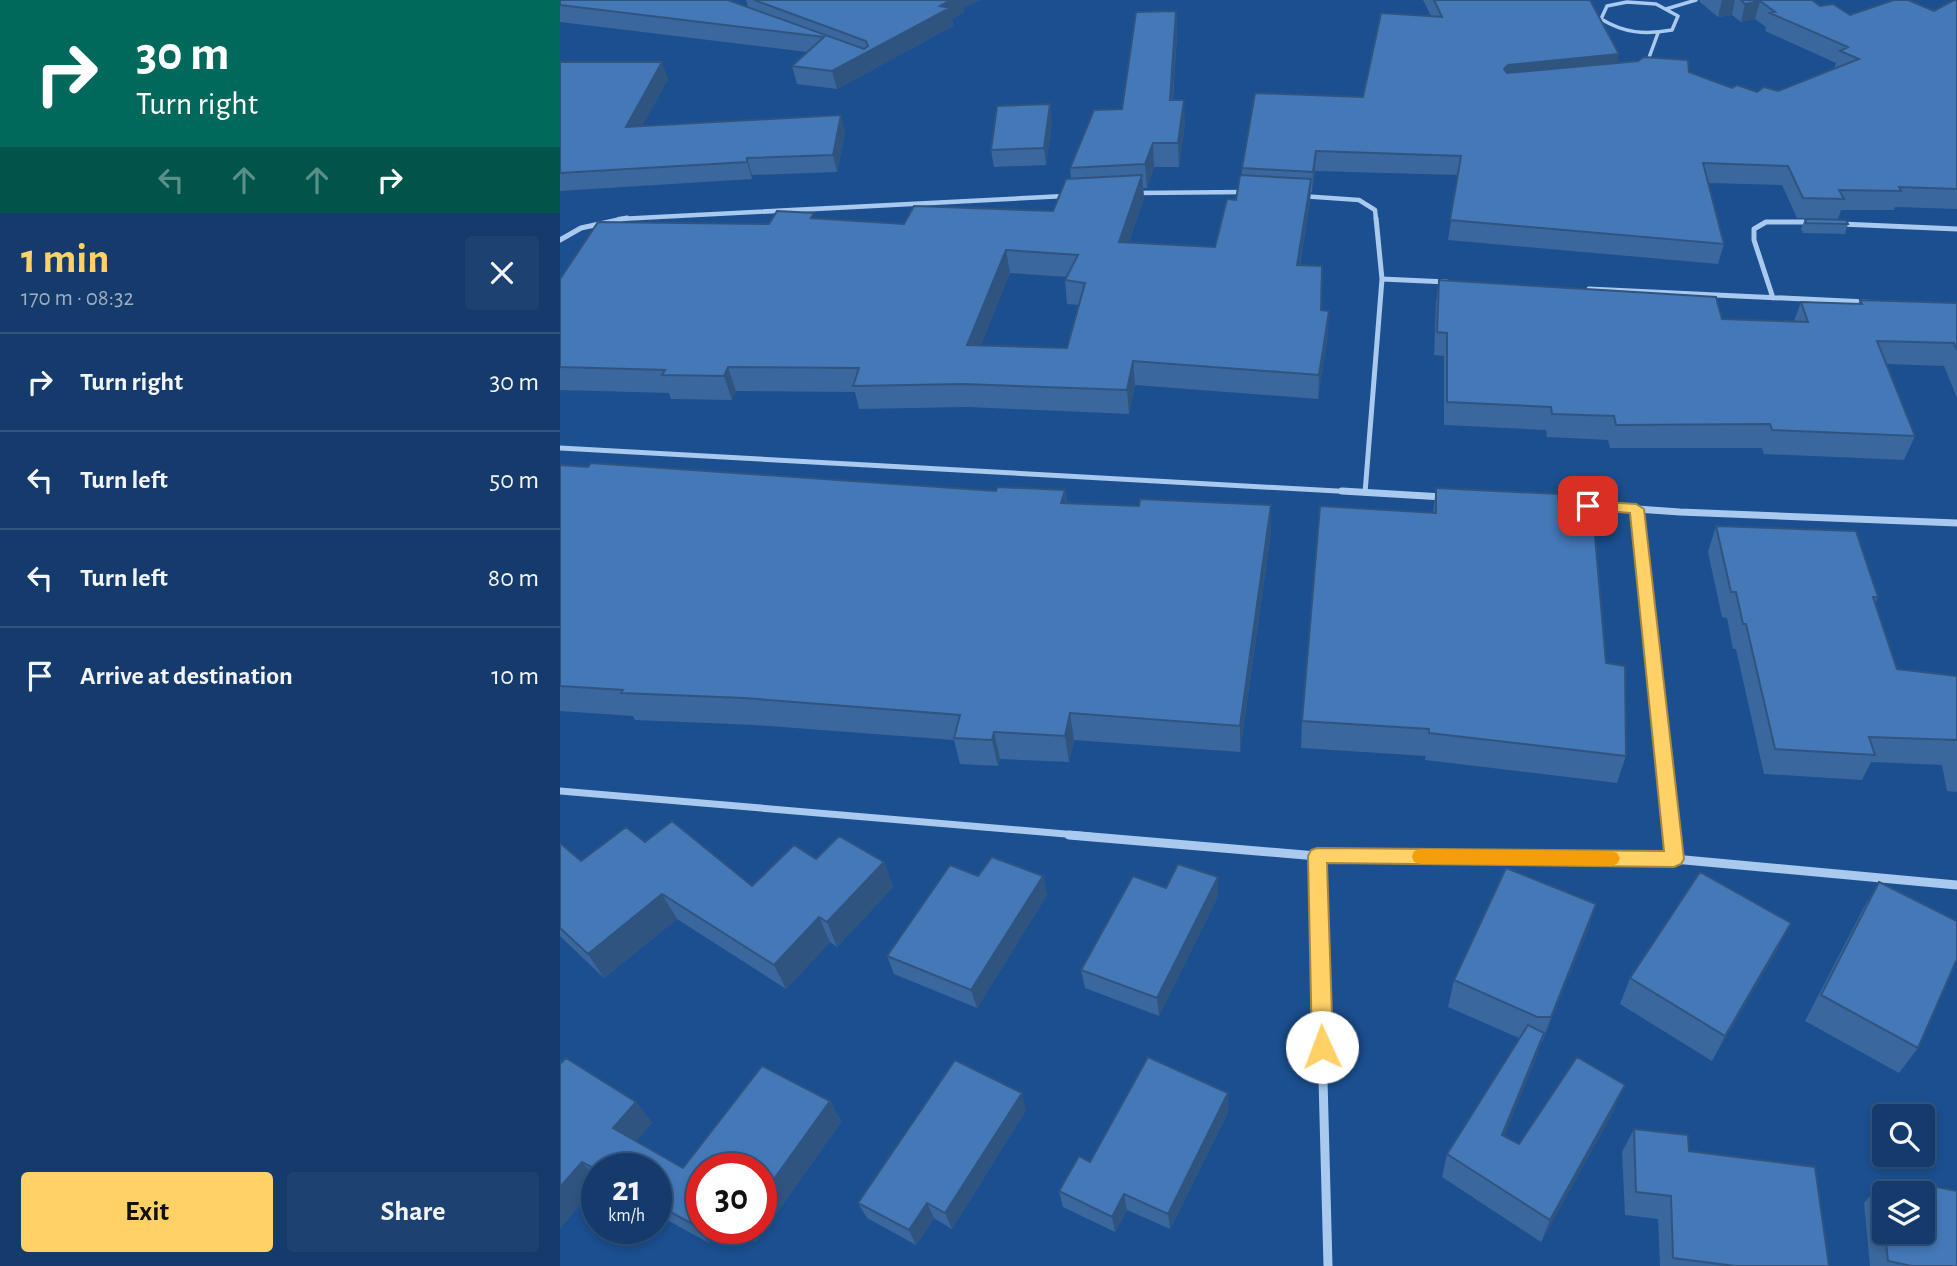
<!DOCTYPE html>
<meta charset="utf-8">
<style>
:root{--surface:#143b6b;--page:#1d4271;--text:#f1f3f6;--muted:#9dadc1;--line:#33557e;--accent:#ffd166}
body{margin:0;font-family:"Alegreya Sans",sans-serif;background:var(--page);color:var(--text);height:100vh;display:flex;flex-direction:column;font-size:26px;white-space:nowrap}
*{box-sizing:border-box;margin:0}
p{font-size:23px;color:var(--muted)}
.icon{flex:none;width:38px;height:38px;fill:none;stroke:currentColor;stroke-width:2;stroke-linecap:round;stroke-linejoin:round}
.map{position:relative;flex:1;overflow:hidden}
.sheet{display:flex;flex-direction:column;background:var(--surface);width:560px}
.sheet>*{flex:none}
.top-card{background:#00695c;color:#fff;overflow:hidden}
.fabs{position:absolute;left:1312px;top:1104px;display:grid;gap:14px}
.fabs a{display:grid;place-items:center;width:63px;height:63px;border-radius:7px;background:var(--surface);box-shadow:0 4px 10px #0003,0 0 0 2px var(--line);font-size:35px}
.speed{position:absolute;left:21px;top:1153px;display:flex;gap:14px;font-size:35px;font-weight:700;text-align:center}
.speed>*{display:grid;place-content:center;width:91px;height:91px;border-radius:50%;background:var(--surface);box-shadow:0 4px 10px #0003,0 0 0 2px var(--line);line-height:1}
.speed small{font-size:18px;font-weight:400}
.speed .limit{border:10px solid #d22;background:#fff;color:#111}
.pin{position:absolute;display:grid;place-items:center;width:60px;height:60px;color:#fff;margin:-30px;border-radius:14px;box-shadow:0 4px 10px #0006}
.me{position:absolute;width:77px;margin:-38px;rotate:358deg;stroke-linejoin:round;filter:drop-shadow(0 0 5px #0008)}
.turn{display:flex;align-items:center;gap:24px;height:147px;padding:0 21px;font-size:32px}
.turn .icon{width:91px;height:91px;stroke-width:2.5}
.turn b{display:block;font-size:49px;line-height:60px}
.lanes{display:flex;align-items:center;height:66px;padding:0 21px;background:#0003;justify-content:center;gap:35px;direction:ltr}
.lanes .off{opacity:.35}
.round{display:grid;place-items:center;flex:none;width:74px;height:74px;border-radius:7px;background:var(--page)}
.summary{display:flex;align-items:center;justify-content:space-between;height:119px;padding:0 21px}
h1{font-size:42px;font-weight:600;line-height:52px;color:var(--accent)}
.cta{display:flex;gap:14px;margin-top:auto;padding:14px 21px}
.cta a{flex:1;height:80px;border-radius:7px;background:var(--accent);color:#111;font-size:28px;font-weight:600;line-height:80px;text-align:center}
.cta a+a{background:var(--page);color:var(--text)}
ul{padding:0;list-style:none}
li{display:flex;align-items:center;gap:21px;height:98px;padding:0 21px;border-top:2px solid var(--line)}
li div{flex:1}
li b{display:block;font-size:26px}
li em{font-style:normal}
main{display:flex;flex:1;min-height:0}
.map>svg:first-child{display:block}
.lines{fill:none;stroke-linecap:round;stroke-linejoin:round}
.lane{stroke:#a9c9ee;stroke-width:3.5}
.street-far3{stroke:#a9c9ee;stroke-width:4.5}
.street-far2{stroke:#a9c9ee;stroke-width:5}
.street-far1{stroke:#a9c9ee;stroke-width:7}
.street{stroke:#a9c9ee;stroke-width:9}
.wall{fill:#3a679d;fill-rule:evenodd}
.shaded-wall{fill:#305480}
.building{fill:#4478b7;stroke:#305480;stroke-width:2;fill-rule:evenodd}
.route{fill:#ffd166;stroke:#a68842;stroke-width:2}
.slow{fill:#f59e0b}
</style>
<main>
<section class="sheet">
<div class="top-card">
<div class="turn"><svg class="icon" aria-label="right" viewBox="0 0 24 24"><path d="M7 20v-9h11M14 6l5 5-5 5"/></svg><div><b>30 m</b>Turn right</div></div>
<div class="lanes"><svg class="icon off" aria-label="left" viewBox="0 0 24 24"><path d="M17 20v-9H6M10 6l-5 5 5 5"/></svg><svg class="icon off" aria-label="ahead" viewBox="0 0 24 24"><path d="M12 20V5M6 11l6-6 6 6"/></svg><svg class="icon off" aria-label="ahead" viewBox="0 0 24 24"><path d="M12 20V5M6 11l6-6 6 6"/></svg><svg class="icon" aria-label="right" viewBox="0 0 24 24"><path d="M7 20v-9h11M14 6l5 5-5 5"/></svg></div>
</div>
<div class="summary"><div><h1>1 min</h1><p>170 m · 08:32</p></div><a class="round"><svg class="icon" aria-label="close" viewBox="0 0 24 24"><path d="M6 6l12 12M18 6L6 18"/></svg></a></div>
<ul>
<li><svg class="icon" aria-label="right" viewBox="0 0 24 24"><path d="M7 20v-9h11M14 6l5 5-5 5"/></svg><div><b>Turn right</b></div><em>30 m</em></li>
<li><svg class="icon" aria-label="left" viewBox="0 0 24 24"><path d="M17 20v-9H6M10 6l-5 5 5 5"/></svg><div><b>Turn left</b></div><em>50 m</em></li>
<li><svg class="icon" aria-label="left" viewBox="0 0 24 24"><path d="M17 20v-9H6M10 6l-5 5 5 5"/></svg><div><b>Turn left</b></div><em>80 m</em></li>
<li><svg class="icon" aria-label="arrive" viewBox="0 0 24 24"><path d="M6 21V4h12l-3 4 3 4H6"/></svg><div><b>Arrive at destination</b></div><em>10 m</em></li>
</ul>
<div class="cta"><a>Exit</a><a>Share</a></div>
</section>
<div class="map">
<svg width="1397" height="1266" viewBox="0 0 1397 1266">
<rect width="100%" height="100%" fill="#1b4f8f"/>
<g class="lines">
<!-- lane -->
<path class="lane" d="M1067,2L1096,4L1118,16L1112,30C1085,35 1064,33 1041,19L1047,6Z
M1106,9L1136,0
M1087,63L1098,33"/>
<!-- street-far3 -->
<path class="street-far3" d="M577,193L684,192
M741,196L799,200L815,210L816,219
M59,219L505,196"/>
<!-- street-far2 -->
<path class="street-far2" d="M1281,224L1397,229
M0,240L21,228L67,218
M822,279L887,282
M1029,289L1307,302
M1213,298L1194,240V229L1206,222H1252
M0,448L813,493
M805,493L822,279L816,218"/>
<!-- street-far1 -->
<path class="street-far1" d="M782,491L883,497
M990,503L1120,512L1397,523
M1076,509L1112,836
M0,791L529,836"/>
<!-- street -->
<path class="street" d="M509,835L757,856L1114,859L1397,885
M1111,835L1114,859
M757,856L768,1266"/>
</g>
<!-- wall -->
<path class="wall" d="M0,0L188,7L186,0H420L403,8L404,12L392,19L393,26L277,89L237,84L232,66L247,52L0,22Z
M863,0H1030L1057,63L1129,72L1172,88L1197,92L1218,91L1274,69L1276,63L1205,31L1206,27L1195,19L1181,22L1172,15L1158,17L1140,2L1139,0H1252L1260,6L1290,15L1374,11L1397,0V209L1335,207L1334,210H1281L1278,219L1237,218L1222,185L1148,183L1164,244L1158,264L888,240L898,175L755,171L752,192H751L750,201L740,265L761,310L768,334L758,399L575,385L569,414L408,407L299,409L295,392L176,391L172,400L111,399L109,393L0,390V279L209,224L256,219L344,224L493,211L511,179L510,168L562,109L616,11L617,33L613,100L625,123L619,167H594L587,188H583L584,198L569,242L655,247L676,200L682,175V168L803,97L871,16ZM450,273L507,277L505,280L507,304L519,305L507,348L421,345Z
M0,62L108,79L82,126L285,132L277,172L192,175V179L0,191Z
M492,121L486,165L434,167L431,150Z
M1245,219L1288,224L1285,234L1243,233L1241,229Z
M879,280L1162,319L1234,321L1241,302L1298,304L1300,300L1397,303V398L1384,366L1327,364L1355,436L1344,460L1204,454L1202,448H1050L1048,440L987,437L986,430L884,425V356L874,355L876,303Z
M0,465L436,491L505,490L507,503L579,506L711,505V532L680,752L514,740L509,762L440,759L438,766L400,764L394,740L195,725L75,720L73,716L0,711Z
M876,488L1001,523L1046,663L1066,756L1057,783L865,760L866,756L741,748L742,721L873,513Z
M1156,526L1318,597L1315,603L1337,669L1397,676V792L1387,791L1382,765L1311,762L1302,780L1204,774L1176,649H1173L1167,618L1162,617L1148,552Z
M85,842L192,886L256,859L324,862L333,887L277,947L270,942L226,989L117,919L44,978L0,936V843L21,861Z
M418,876H483L487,895L417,1008L334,974L327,956Z
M658,877V896L599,1016L525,988L521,970L606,888Z
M1319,882L1358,1048L1339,1073L1245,1021L1303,909Z
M1036,904L1027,932L982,1042H981L976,1058L944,1136L959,1144L1054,1110L981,1242L882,1177L887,1154L959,1038L888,1007L894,980Z
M1231,923L1217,950L1152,1061L1060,1004L1070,978Z
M0,1064L76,1102L92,1123L76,1141L123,1168L270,1101L281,1122L196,1242L172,1228H201L142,1169V1228H160L149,1243L96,1214V1169H37V1186L0,1228Z
M466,1110L392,1229L374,1218L356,1245L307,1218L298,1203Z
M669,1110L610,1229L567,1210L555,1232L503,1207L499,1191L530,1162Z
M1074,1129L1129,1151L1269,1266H1100L1098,1219L1065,1215L1062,1152Z
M1341,1180L1397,1266H1310L1304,1203L1321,1183L1333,1189ZM1325,1194L1363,1232H1325Z"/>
<!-- shaded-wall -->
<path class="shaded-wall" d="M391,0H420L403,8L404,12L392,19L393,26L277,89L272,71Z
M1162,0H1175L1172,15L1158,17Z
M1200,1L1195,19L1181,22L1185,4Z
M616,11L617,33L611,123L610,100Z
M1059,54L1055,73L946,84L944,69L948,65Z
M102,62L108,79L72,144L66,127Z
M624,100L625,123L619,167L618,143Z
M490,104L492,121L486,165L484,148Z
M281,115L285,132L277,172L273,155Z
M593,143L594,167L587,188L585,164Z
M756,151L755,171L752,192L753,172Z
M187,158L192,175V179L187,162Z
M582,175L584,198L561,265L559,242Z
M751,179L750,201L736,288L737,265Z
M446,250L450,273L412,368L407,345Z
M769,311L768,334L758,399L759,375Z
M573,361L575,385L569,414L567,390Z
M168,367L176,391L172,400L164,376Z
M505,490L508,517L501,503Z
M711,505V532L680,752V726Z
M510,713L514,740L509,762L505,736Z
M434,732L440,759L438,766L432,740Z
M324,862L333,887L277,947L267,922Z
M483,876L487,895L417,1008L411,990Z
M658,877V896L599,1016L597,998Z
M102,894L117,919L44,978L28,954Z
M1036,904L1027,932L982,1042L991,1017Z
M259,917L270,942L226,989L214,965Z
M1231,923L1217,950L1152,1061L1165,1036Z
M984,1033L976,1058L935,1159L942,1135Z
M1065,1085L1054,1110L981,1242L990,1220Z
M462,1093L466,1110L392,1229L385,1213Z
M668,1093L669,1110L610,1229L608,1214Z
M270,1101L281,1122L196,1242L186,1228H201V1197Z
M76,1102L92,1123L70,1148L53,1128Z
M22,1162L37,1179V1186L0,1228V1187Z
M564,1194L567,1210L555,1232L552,1217Z
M367,1203L374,1218L356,1245L349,1230Z
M142,1214V1228H160L149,1243L134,1225Z"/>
<!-- building -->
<path class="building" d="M0,0H168L304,49L308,46L306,41L194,0H391L380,6L390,8L272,71L232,66L264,37L0,5Z
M874,0H1030L1059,54L948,65L944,69L947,73L1078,61L1084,57L1128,60L1129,72L1172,88L1177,85L1197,92L1204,87L1218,91L1299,59L1280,51L1288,47L1210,13L1215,12L1200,1L1185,4L1181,0H1252L1260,6L1273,4L1290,15L1334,0H1348L1374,11L1394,0H1397V189L1339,187L1341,191L1279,190L1284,199L1243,198L1228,166L1143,163L1164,244L890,220L901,156L756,151L753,172L682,168L695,93L803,97L821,13L882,17Z
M616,11L610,100H624L618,143H593L585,164L510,168L534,110L562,109L576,12Z
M0,62H102L66,127L281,115L273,155L187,158V162L0,173Z
M490,104L484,148L431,150L437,106Z
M582,175L559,242L655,247L667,199L676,200L680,175L751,179L737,265L762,266L761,310L769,311L759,375L573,361L567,390L403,384L293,386L299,368L168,367L164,376L102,375L105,370L0,367V279L38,222L209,224L217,211L254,213L251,218L344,224L354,206L493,211L506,179ZM446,250L518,255L505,280L525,283L507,348L407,345Z
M1245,219L1286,220L1288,224L1246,223Z
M879,280L1156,297L1162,319L1248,322L1241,302L1302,304L1300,300L1397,303V350L1394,343L1317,341L1355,436L1212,430L1210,424L1056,425L1054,416L992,414L991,407L887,402V333L877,332Z
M31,463L436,491L437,487L505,490L501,503L579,506L580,499L711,505L680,726L510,713L505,736L434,732L432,740L394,738L400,715L184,698L61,693L63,690L0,686V465L28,467Z
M876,488L998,494L1001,523L1034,525L1046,663L1065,666L1066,756L869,733V729L742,721L760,506L876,513Z
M1156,526L1296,531L1318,597H1313L1337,669L1397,676V740L1309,737L1315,755L1215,749L1186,624H1183L1176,592H1171Z
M112,821L192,886L234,845L256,859L279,836L324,862L267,922L259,917L214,965L102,894L28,954L0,928V843L21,861L66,827L85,842Z
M432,857L483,876L411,990L327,956L390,865L418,876Z
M618,864L658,877L597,998L521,970L573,876L606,888Z
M946,868L1036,904L991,1017H977L894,980Z
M1140,872L1231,923L1165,1036L1070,978Z
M1319,882L1397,921V959L1358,1048L1261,995Z
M968,1025L984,1033L942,1135L959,1144L1017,1057L1065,1085L990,1220L887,1154Z
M588,1057L668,1093L608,1214L564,1194L552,1217L499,1191L519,1156L530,1162Z
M6,1058L76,1102L53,1128L123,1168L202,1066L270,1101L201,1197V1169H142V1214L134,1225L96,1204V1169H37V1170L22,1162L0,1187V1064Z
M395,1060L462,1093L385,1213L367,1203L349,1230L298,1203Z
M1074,1129L1128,1135L1129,1151L1255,1167L1269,1266H1175L1113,1258L1111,1196L1076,1192Z
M1341,1180L1397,1191V1266H1352L1328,1261L1325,1232H1363V1194H1325V1225L1321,1183L1335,1190Z"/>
<!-- route -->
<path class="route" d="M1028,501L1076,504L1084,509L1124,859L1121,864L1114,867L767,863L773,1047L770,1054L762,1057L755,1054L752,1047L748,856L751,850L757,848L1104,851L1070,513L1022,509L1020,506Z"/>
<!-- slow -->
<path class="slow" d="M861,849L1051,851L1057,853L1060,858L1057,864L1051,866L861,864L854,862L852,857L854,851Z"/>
</svg>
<div class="fabs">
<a><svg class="icon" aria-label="search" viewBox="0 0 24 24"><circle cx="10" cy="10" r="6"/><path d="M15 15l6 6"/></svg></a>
<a><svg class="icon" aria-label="layers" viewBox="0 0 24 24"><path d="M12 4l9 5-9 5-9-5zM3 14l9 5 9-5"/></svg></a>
</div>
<div class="speed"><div>21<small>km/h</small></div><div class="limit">30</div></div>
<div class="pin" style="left:1028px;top:506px;background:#d93025"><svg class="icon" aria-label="arrive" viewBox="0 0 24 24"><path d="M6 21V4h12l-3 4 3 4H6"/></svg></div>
<svg class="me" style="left:762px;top:1047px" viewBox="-20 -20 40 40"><circle r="19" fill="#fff"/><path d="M0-13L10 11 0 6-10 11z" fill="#ffd166"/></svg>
</div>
</main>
